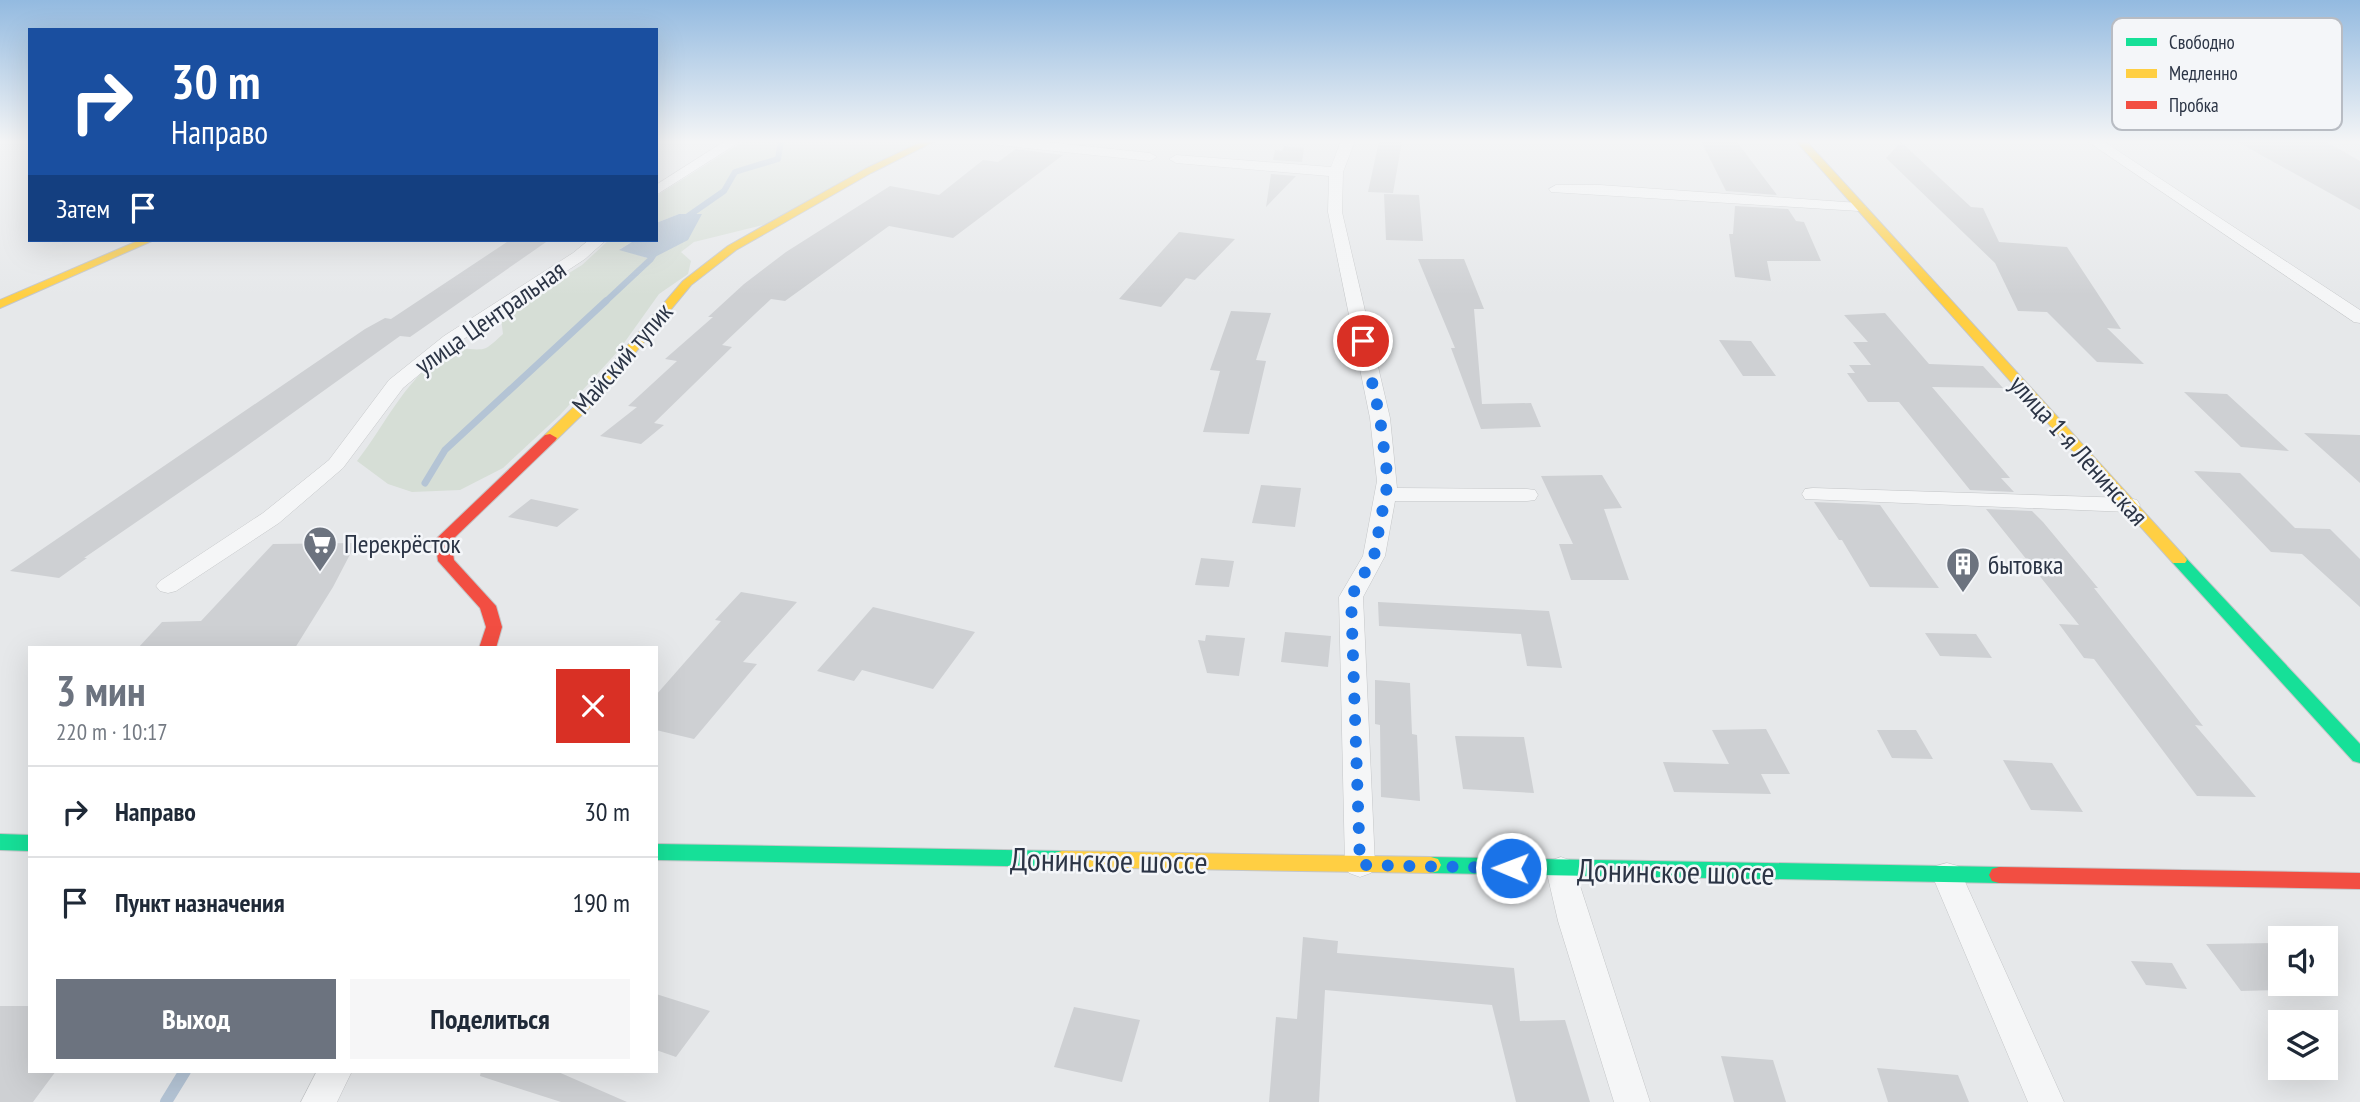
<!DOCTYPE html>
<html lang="ru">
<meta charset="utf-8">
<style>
:root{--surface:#fff;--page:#f6f6f7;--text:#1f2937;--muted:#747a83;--line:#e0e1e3;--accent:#6c737f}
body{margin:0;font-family:"PT Sans Narrow",sans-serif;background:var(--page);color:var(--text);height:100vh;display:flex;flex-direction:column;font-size:26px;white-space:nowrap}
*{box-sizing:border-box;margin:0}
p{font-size:23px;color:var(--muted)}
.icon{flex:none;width:38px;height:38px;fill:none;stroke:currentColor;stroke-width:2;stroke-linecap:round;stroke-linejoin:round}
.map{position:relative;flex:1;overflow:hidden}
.side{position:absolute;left:28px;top:646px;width:630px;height:427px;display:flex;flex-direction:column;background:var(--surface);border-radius:0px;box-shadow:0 7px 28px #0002}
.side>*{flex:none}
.hud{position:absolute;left:28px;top:28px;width:630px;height:214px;border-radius:0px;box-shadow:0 7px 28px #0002;background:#1a4fa0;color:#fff;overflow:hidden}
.buttons{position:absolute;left:2268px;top:926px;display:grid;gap:14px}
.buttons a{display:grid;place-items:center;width:70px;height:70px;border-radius:0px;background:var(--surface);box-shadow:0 7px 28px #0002;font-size:35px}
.pin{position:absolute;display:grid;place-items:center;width:60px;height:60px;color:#fff;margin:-30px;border:4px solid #fff;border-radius:50%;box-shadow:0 2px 7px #0007}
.me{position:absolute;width:77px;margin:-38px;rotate:271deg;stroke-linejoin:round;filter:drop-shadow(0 0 5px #0008)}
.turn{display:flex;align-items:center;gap:24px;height:147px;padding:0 28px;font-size:32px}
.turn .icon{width:91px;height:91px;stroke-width:2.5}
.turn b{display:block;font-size:49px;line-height:60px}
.then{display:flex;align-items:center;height:66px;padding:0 28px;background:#0003;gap:14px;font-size:26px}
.round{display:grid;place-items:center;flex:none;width:74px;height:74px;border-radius:0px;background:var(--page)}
.summary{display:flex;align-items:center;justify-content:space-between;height:119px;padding:0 28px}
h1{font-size:42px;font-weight:700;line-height:52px;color:var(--accent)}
.action{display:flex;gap:14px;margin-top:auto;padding:14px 28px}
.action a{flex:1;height:80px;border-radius:0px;background:var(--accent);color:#fff;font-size:28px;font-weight:700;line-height:80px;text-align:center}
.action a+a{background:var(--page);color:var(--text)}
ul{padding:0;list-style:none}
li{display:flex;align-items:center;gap:21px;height:91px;padding:0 28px;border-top:2px solid var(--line)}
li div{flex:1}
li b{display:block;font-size:26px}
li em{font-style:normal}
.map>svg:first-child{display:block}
.green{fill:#d6ded6}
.water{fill:#b4c4d5}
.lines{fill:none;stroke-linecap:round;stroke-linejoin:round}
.stream-far2{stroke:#b4c4d5;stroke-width:6}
.stream-far1{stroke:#b4c4d5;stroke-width:7}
.stream{stroke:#b4c4d5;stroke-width:12}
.building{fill:#ced0d3}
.street-casing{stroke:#c4c6c8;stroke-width:1}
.fast-casing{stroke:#c4c6c8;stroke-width:2}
.slow-casing{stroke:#c4c6c8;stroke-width:2}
.jam-casing{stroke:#c4c6c8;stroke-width:2}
.street{fill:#f5f6f7;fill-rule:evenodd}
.fast{fill:#16e098;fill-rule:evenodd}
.slow{fill:#ffcf43;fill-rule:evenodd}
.jam{fill:#f24e42;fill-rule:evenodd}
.route{stroke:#1a73e8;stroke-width:12;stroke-dasharray:0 21.6}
.labels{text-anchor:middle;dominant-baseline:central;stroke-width:5;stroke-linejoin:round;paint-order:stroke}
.street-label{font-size:26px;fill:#2b3445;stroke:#f4f6f9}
.poi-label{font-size:26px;fill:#2b3445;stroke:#f4f6f9;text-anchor:start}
.near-street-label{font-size:32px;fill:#2b3445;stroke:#f4f6f9}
.key{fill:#f4f6f9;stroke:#b8bcc3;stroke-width:2}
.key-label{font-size:19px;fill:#2b3445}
</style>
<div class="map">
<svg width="2360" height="1102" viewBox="0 0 2360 1102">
<rect width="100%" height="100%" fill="#e6e8ea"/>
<!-- green -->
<path class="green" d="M744,141H921L767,224L694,242L681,252L691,261L688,274L659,294L619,350L560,415L503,468L460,490L412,492L388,484L357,461C388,422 406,374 453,350C463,346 476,352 486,348C492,345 498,338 503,334L501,318L506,312L582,265L609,240H635L620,249L650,259L679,214L656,223V196Z"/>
<!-- water -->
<path class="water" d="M679,214H702L688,240L651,259L619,250L635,240H656V223Z"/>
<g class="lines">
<!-- stream-far2 -->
<path class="stream-far2" d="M681,221L724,191L735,172L778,159L781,141
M604,303L651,259L656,251"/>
<!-- stream-far1 -->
<path class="stream-far1" d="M425,483L445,450L606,301"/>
<!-- stream -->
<path class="stream" d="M166,1102L185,1071"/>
</g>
<!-- building -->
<path class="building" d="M1379,141H1402L1393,193L1368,192Z
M1701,141L1737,142L1777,195L1726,191Z
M2236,141H2325L2360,161V210Z
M1901,142L1971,207L1983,208L1999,242L2067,247L2121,329L2107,328L2144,364L2097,362L2047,312L2018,311L1995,263L1886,158Z
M1284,146L1304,148L1302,162L1273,160L1275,150L1282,151Z
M1016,149L1063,155L953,238L889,226L785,301L771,299L722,345L732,347L654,423L664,425L641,444L600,436L637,407L628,406L677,361L665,359L713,317H708L744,284L786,252L890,186L939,195L983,160L998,162Z
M1271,174L1296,176L1266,207Z
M1384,194L1419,195L1423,241L1386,240Z
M1735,206L1788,209L1796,221L1804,222L1821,261H1767L1771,281L1735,277L1729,234H1733Z
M1179,232L1235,239L1195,280L1186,278L1161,307L1119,299Z
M510,240H549L410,337L400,336L234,455L84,558H87L59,578L10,571L365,329L385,318L391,319Z
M1418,259H1464L1484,309H1474L1482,404L1531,403L1541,427L1481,429L1451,348H1455Z
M1231,311L1271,313L1256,360L1266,361L1249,434L1203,432L1220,371L1210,370Z
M1885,313L1929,364L1983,366L2003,388L1932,387L2010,478H2001L2014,492L1970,490L1899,402H1868L1847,373H1855L1849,365H1871L1853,342H1868L1844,315Z
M1719,340L1751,341L1776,376H1743Z
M2184,392L2227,394L2289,451L2241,447Z
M2304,433L2360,435V483Z
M2194,471L2240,473L2295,528L2330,529L2360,559V607L2302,554L2271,552Z
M1602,475L1622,508L1604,509L1629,580H1571L1559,544H1573L1541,476Z
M1261,485L1301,488L1295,527L1252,523Z
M531,499L579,509L557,527L508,517Z
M1814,502L1880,505L1939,588L1870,587L1842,540H1839Z
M1986,509L2032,511L2043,522L2098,588H2094L2203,726L2195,725L2256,797L2197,796L2094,659L2084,658L2059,624L2079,625Z
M356,543L333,587L295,648H138L162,622L201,621L273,544Z
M1201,558L1234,561L1229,587L1195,585Z
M741,592L797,602L743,662L757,664L694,739L656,730V695L721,621L715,620Z
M1378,602L1549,611L1562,668L1527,666L1521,634L1379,626Z
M873,607L975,632L933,689L862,670L854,681L817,671Z
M1285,632L1331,636L1328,667L1281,662Z
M1925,633L1976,634L1992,658L1940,656Z
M1206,635L1245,638L1239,676L1207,673L1198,640L1205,641Z
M1375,680L1410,683L1412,734L1417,735L1420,801L1381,797L1380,725L1375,724Z
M1766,729L1790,774H1761L1771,794L1674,792L1663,762L1729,764L1712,730Z
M1877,730H1916L1933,759L1892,758Z
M1455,736L1524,737L1534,793L1463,789Z
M2003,760L2052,763L2083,812L2031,810Z
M1303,937L1338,941L1337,953L1514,968L1520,1021L1565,1020L1590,1102H1516L1492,1005L1325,990L1319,1102H1269L1276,1017L1297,1019Z
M2274,943L2280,951V990L2241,991L2206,944Z
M2131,961L2172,963L2187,989L2146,985Z
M656,994L710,1011L676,1057L656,1050Z
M0,1006H30V1071H56L33,1102H0Z
M1074,1007L1140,1020L1122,1082L1054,1067Z
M1721,1056L1773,1060L1786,1102H1734Z
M1877,1068L1958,1075L1969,1102H1888Z
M481,1071H556L627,1102H561L480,1076Z"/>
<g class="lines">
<!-- street casing -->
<g class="street-casing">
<path id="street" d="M725,141H741L656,195V185Z
M991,141H1037L1150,153L1157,157L1150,161L998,145Z
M1341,141H1355L1343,172L1342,212L1390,418L1397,488L1527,489L1535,490L1538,495L1535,500L1527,501H1395L1385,556L1363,597L1375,865L1371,873L1360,877L1349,873L1345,865L1339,597L1363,556L1377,481L1370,418L1328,212L1329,176L1176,163L1169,159L1176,155L1331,167Z
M2087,141H2103L2360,310V323L2354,322Z
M1556,185H1600L1859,203L1866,207L1859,211L1551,192L1549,189Z
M589,240H606L585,259L456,344L403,388L343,468L279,523L176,591L168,593L160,591L156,586L160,581L263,513L329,460L389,380L444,336L573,253Z
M1813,488L2129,498L2137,500L2140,505L2137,510L2129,512L1805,499L1802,494L1805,489Z
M1561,857L1572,861L1650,1102H1614L1558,921L1546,869L1550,861Z
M1947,863L1958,866L1962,875L2064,1102H2028L1932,875L1936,866Z
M317,1071H352L337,1102H301Z"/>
</g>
<!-- fast casing -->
<g class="fast-casing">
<path id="fast" d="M2179,555L2185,557L2360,744V763L2353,761L2173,563L2171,560L2173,557Z
M0,834L30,835V851L0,850Z
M656,844L1062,851L1069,853L1072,859L1069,865L1062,867L656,860Z
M1431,857L1999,867L2006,869L2009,875L2006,881L1999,883L1431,873L1424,871L1421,865L1424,859Z"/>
</g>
<!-- slow casing -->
<g class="slow-casing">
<path id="slow" d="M923,141H935L871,173L736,250L691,285L592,405L555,441H545L543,438L545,435L582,399L683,281L728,246L865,169Z
M1796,141H1806L2185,557L2187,560L2185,563H2173Z
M140,240H154L0,308V300Z
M1062,851L1431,857L1438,859L1441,865L1438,871L1431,873L1062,867L1055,865L1052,859L1055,853Z"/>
</g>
<!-- jam casing -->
<g class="jam-casing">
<path id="jam" d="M550,434L557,438L555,441L451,541L454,560L496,606L502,627L496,648H479L486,627L480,608L438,561L435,540L545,435Z
M1999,867L2360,873V889L1999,883L1992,881L1989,875L1992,869Z"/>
</g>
<!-- street -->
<use href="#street" class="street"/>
<!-- fast -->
<use href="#fast" class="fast"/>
<!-- slow -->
<use href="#slow" class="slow"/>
<!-- jam -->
<use href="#jam" class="jam"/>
</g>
<!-- sky -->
<linearGradient id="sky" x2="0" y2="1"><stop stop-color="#93bae0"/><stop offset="0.48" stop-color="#f4f5f6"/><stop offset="1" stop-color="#f4f5f6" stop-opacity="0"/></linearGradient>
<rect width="2360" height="295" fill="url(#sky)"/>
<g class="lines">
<!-- route -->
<path class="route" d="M1363,341L1380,418L1388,481L1374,556L1351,597L1360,865L1511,868"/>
</g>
<!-- icons -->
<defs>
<g id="supermarket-pin" transform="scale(1.75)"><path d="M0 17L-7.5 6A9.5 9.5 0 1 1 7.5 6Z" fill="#6c737f" stroke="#f4f6f9"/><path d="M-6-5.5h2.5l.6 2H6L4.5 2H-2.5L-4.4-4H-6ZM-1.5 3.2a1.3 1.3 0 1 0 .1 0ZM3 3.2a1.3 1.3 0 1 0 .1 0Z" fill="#fff"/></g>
<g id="building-pin" transform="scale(1.75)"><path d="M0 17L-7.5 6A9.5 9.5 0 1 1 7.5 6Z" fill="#6c737f" stroke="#f4f6f9"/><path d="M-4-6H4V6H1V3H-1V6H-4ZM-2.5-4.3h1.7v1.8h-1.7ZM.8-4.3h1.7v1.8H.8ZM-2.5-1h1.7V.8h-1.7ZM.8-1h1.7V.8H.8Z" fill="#fff"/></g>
</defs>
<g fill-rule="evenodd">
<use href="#supermarket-pin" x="320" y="543"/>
<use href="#building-pin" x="1963" y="564"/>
</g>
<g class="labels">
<!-- street labels -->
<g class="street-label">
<text transform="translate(490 317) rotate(-35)">улица Центральная</text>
<text transform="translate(622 358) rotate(-49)">Майский тупик</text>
<text transform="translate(2079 450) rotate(48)">улица 1-я Ленинская</text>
</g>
<!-- poi labels -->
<g class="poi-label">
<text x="344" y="543">Перекрёсток</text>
<text x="1988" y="564">бытовка</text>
</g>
<!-- near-street labels -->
<g class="near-street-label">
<text transform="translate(1109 860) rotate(1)">Донинское шоссе</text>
<text transform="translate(1676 871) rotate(1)">Донинское шоссе</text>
</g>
</g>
<!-- legend -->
<rect x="2112" y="18" width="230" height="112" rx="10" class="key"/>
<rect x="2126" y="38" width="31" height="8" fill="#16e098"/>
<rect x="2126" y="69" width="31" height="9" fill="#ffcf43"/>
<rect x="2126" y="101" width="31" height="8" fill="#f24e42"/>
<g class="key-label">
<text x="2169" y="49">Свободно</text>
<text x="2169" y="80">Медленно</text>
<text x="2169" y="112">Пробка</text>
</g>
</svg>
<div class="buttons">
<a><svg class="icon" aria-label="sound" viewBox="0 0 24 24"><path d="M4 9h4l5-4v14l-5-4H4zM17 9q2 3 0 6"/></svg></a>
<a><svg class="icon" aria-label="layers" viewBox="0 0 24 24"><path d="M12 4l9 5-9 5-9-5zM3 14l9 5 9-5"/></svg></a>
</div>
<div class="pin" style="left:1363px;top:341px;background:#d93025"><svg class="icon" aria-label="arrive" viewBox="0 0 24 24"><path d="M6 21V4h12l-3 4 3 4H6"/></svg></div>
<svg class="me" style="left:1511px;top:868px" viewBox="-20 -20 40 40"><circle r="17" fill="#1a73e8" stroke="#fff" stroke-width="3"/><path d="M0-11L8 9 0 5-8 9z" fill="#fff"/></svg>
<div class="hud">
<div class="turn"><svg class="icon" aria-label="right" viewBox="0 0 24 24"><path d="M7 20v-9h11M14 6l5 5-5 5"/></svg><div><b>30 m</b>Направо</div></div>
<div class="then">Затем<svg class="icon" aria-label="arrive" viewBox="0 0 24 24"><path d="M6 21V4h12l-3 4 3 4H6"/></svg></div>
</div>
<section class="side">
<div class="summary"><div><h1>3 мин</h1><p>220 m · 10:17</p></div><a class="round" style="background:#d93025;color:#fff"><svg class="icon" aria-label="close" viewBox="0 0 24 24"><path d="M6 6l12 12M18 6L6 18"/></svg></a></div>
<ul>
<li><svg class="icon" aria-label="right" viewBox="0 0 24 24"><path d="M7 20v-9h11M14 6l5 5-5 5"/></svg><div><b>Направо</b></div><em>30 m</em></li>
<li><svg class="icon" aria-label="arrive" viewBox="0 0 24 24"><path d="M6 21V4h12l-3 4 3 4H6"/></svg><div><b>Пункт назначения</b></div><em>190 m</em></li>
</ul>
<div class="action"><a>Выход</a><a>Поделиться</a></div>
</section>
</div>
